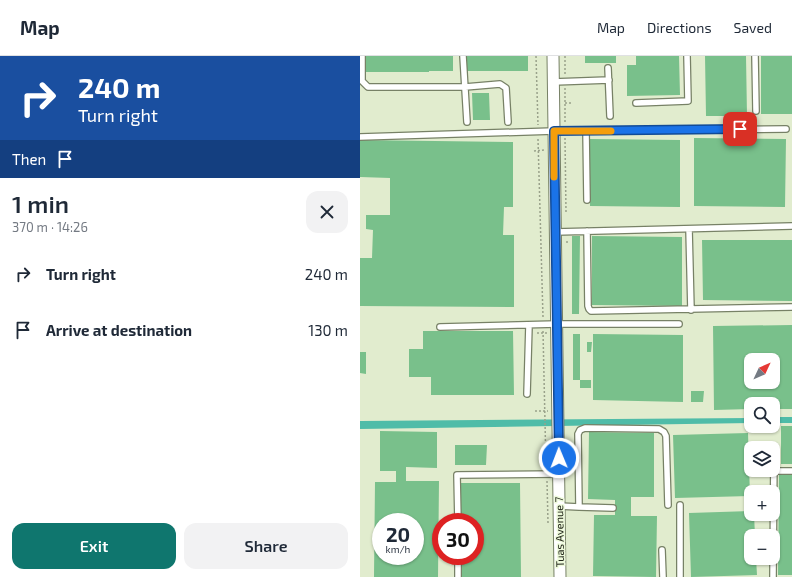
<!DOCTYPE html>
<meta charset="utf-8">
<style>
:root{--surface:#fff;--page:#f2f2f3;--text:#1f2937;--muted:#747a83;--line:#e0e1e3;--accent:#0f766e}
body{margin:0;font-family:"Exo 2",sans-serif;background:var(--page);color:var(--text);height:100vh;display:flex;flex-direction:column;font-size:15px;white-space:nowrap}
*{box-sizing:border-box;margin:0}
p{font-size:13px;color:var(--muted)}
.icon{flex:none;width:22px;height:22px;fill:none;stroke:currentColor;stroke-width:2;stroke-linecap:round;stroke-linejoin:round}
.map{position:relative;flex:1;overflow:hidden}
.drawer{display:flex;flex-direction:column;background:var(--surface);width:360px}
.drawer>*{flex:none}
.top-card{background:#1a4fa0;color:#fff;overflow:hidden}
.needle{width:26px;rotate:46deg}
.fabs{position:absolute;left:384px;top:297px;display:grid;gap:8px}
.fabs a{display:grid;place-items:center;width:36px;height:36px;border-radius:8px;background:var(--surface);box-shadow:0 1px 3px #0004;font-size:20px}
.speed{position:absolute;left:12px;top:457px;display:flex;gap:8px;font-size:20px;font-weight:700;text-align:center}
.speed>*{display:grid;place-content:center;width:52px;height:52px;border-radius:50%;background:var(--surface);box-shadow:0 1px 3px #0004;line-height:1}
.speed small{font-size:10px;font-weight:400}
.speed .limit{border:6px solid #d22;background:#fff;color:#111}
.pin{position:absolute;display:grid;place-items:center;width:34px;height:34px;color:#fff;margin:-17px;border-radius:8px;box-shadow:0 2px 6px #0006}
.me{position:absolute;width:44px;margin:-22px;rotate:359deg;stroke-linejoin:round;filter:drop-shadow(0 0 3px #0008)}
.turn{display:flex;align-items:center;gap:14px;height:84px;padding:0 12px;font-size:18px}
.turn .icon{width:52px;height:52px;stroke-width:2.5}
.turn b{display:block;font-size:28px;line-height:34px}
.then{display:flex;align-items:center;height:38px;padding:0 12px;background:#0003;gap:8px;font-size:15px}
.round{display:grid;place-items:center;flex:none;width:42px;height:42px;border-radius:12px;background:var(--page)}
.head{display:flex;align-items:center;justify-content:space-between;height:68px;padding:0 12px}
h1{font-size:24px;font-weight:600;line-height:30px}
.action{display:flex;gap:8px;margin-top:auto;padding:8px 12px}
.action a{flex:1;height:46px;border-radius:12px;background:var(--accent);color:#fff;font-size:16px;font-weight:600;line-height:46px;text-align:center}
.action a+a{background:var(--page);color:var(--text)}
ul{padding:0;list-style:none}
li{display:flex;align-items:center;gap:12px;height:56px;padding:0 12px}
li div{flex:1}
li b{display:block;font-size:15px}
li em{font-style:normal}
header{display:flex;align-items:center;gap:24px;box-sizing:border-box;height:56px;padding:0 20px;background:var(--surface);border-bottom:1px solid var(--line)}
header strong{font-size:19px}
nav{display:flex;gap:22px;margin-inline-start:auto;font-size:14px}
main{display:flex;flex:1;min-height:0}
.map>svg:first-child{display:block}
.water{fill:#4fbca8}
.building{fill:#79c08b;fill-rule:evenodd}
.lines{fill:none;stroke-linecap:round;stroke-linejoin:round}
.lane-casing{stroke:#778166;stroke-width:8}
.street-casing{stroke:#778166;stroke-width:13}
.path{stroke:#99a18a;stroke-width:1.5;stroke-dasharray:2 2;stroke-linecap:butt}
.lane{stroke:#fff;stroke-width:5.5}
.street{stroke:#fff;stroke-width:11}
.route-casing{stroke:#114b97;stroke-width:10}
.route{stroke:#1a73e8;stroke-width:7}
.slow{stroke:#f59e0b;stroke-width:7}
.labels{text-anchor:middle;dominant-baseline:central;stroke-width:3;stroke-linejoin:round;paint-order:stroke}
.street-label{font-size:11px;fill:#202419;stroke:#eefadb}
</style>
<header>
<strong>Map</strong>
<nav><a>Map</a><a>Directions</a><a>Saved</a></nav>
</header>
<main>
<section class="drawer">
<div class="top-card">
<div class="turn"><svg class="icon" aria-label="right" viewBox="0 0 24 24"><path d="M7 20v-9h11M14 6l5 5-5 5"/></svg><div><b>240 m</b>Turn right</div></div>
<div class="then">Then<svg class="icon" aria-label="arrive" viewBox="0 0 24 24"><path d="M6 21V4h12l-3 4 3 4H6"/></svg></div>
</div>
<div class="head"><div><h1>1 min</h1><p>370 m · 14:26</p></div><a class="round"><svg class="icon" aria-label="close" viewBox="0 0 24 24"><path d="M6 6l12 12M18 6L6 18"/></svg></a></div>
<ul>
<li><svg class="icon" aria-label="right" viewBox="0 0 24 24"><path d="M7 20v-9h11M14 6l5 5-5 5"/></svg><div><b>Turn right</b></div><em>240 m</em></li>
<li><svg class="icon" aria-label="arrive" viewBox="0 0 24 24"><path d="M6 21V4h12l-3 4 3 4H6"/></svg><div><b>Arrive at destination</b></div><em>130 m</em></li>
</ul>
<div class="action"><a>Exit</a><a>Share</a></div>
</section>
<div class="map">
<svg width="432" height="521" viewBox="0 0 432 521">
<rect width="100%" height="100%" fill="#e1ecce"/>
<!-- water -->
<path class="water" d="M413,361H432V367H413Z
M391,362V367L0,373V365Z"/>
<!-- building -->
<path class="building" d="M5,0H93V15H69V16H5Z
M105,0H168V15H106Z
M225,0H256V7H225Z
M276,0H319L320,39L267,40V9H276Z
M345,0H386L387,60H346Z
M401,0H432V58H401Z
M112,37H129L130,64H113Z
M334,82L426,83L425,151L334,150Z
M230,83L320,84V151L230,150Z
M0,84L153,86V151H144L143,179H154V251L0,250V202H12L13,174L6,173V159H30V122L0,121Z
M212,180H220L219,258H212Z
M232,180L322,181V250L232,249Z
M342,184H432V245L343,244Z
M432,269V353H413V348H391V353L354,354L353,270ZM391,304H413V326H391Z
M63,275H153L154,339H71V321H49V293H63Z
M213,278H220V324H213Z
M233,278L323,279V346L233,344Z
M227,286H232L231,296H227Z
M0,296H6V318L0,317Z
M220,324H231V332H220Z
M331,335H344L343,346H331Z
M421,370H432V408H421Z
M20,375L77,376V412L46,411V425H79L78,521H14L15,426H36V415H20ZM21,466H55V500H21Z
M229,376L294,377V441H271V460H297L296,521L233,520L234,459H255V444L228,443Z
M388,377L390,440L315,442L313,379Z
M95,389H127L126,409H95Z
M419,418H432V519H418Z
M100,427H160L161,521H101V500H115V466H100Z
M391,455V458H394L395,480H391V502H396L397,519L331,521L329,457Z"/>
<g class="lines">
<!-- lane casing -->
<g class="lane-casing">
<path id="lane" d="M2,0V25L8,31H105L140,28L146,32L148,66
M103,0L107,66
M395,0L396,55
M248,12L250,60
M193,26L249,24
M276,47L328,45L327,0
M226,75L227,144
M0,81L194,75L426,73
M329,173L331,254
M227,175L228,250L229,253L231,255L432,251
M195,176L432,170
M80,271L197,268H319
M167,338L169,269
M414,415H432
M320,449V521
M199,450L219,451L218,378L220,374L225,372L299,373L304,376L306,380L308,449
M219,451L253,452
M98,466L97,419L199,418
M302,494L303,521
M98,500V521
M413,521L414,395"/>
</g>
<!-- street casing -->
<g class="street-casing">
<path id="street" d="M193,0L200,521"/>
</g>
<!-- path -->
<path class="path" d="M176,0L178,69
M205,0V18
M205,32V68
M205,47H211
M205,82L206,156
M178,83L183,261
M174,95L184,94
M206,186H210
M183,275L186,411
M177,277H187
M175,355H188
M187,425L188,467"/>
<!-- lane -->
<use href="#lane" class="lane"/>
<!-- street -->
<use href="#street" class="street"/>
</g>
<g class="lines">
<!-- route casing -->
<g class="route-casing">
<path id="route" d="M199,402L194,75L380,73"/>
</g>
<!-- route -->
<use href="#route" class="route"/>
<!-- slow -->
<path class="slow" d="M194,121V75H251"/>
</g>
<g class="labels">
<!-- street labels -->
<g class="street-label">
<text transform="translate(199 476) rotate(-91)">Tuas Avenue 7</text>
</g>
</g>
</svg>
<div class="fabs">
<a><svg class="needle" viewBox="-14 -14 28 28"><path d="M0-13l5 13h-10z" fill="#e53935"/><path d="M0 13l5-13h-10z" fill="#747a83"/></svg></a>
<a><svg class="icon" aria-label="search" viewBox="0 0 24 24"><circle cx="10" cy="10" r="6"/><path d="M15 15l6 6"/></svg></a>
<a><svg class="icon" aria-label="layers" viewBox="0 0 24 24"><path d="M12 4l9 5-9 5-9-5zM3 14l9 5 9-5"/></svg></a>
<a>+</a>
<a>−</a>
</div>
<div class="speed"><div>20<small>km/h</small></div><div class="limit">30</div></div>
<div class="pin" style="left:380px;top:73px;background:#d93025"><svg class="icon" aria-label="arrive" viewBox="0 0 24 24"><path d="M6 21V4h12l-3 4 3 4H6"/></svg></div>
<svg class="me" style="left:199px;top:402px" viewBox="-20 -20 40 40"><circle r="17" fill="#1a73e8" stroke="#fff" stroke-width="3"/><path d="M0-11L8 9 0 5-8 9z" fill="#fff"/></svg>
</div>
</main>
